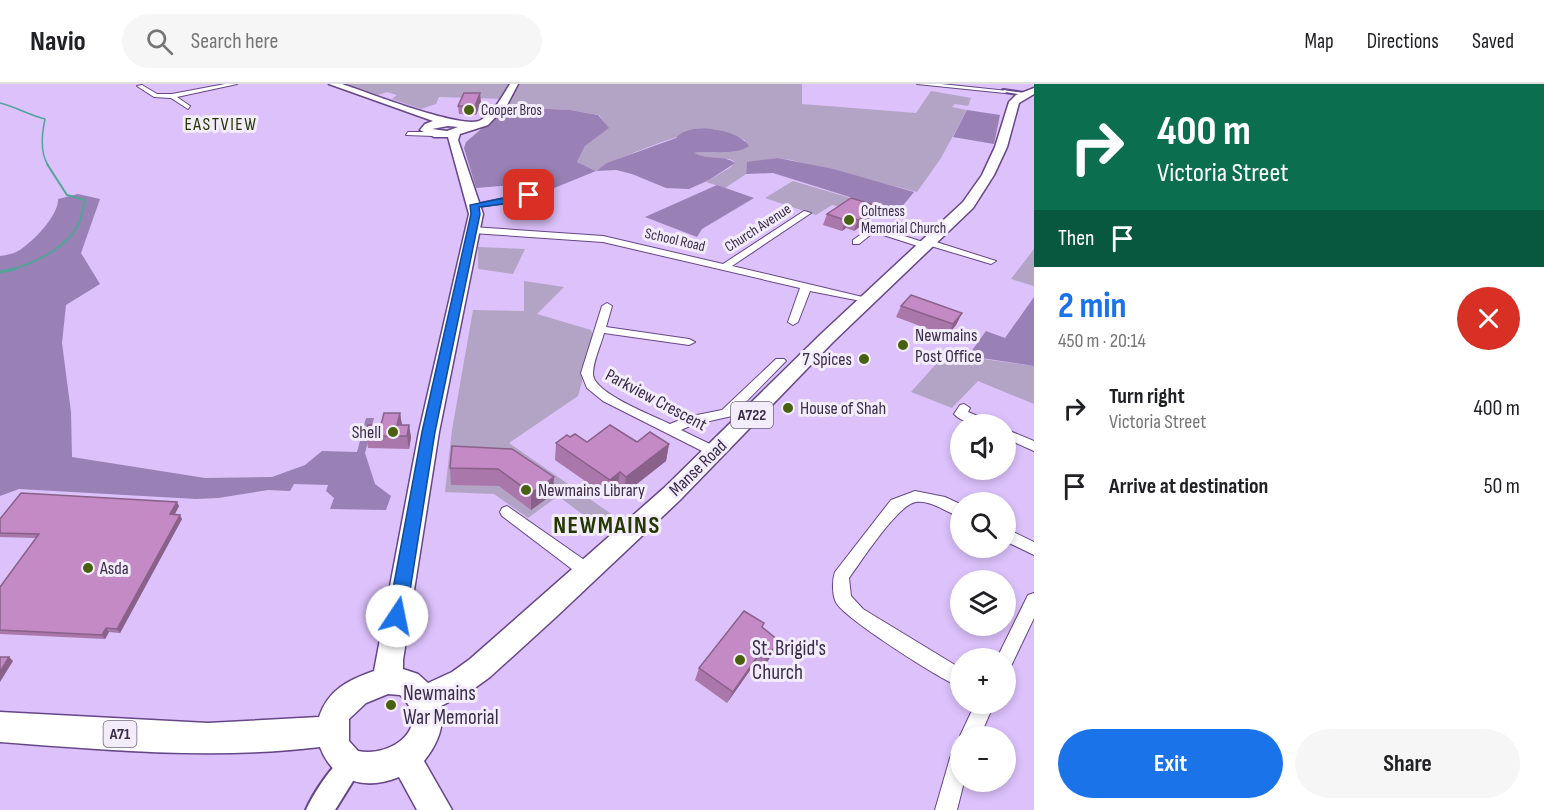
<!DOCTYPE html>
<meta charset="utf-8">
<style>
:root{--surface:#fff;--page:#f6f6f6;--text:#202124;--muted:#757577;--line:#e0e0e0;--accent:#1a73e8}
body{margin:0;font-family:"Sofia Sans Condensed",sans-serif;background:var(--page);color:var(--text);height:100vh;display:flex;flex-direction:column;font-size:22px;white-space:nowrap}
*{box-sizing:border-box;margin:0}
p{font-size:20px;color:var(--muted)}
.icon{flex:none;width:33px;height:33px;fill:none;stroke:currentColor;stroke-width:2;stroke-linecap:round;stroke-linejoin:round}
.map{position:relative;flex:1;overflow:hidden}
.sheet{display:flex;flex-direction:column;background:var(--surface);width:510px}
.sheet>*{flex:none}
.hud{background:#0b6e4f;color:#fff;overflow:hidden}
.buttons{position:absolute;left:950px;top:330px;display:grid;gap:12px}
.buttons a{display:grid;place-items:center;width:66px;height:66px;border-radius:50%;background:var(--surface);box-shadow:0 3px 9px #0003;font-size:30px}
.pin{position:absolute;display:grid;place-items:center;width:51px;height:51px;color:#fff;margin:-26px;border-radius:12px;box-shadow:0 3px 9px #0006}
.me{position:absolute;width:66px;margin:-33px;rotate:11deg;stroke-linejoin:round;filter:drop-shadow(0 0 4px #0008)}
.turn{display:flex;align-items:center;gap:21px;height:126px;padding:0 24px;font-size:27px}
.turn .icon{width:78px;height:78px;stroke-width:2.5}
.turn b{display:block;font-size:42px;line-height:51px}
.then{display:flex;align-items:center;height:57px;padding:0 24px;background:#0003;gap:12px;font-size:22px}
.round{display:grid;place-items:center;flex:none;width:63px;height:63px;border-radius:32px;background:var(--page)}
.overview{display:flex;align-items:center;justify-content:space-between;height:102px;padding:0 24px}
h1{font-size:36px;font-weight:700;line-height:45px;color:var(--accent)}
.cta{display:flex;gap:12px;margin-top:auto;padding:12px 24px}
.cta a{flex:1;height:69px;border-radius:36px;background:var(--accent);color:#fff;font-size:24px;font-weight:700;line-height:69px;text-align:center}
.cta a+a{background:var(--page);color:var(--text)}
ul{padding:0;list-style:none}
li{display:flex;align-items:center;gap:18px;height:78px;padding:0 24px}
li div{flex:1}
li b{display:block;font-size:22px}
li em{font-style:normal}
header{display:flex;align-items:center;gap:36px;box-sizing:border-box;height:84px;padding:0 30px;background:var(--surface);border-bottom:2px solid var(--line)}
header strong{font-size:28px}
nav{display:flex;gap:33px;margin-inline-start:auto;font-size:21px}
.search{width:420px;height:54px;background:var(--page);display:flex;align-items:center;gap:15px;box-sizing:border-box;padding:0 21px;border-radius:33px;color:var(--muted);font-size:22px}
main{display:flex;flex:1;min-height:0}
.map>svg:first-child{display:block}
.green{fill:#b3a3c5}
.forest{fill:#9980b5}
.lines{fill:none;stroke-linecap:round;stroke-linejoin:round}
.stream-far2{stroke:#52a49b;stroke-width:1.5}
.stream-far1{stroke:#52a49b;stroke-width:2}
.stream{stroke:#52a49b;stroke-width:3}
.pedestrian-casing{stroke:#664686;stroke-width:4}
.minor-casing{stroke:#664686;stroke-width:2}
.tertiary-casing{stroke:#664686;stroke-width:4}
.primary-casing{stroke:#664686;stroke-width:3}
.pedestrian{fill:#fff;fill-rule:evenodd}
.minor{fill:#fff;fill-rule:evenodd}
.tertiary{fill:#fff;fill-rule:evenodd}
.primary{fill:#fff;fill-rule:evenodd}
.wall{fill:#a977a9}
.shaded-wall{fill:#89618a}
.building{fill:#c48ac5;stroke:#89618a;stroke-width:1.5}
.route{fill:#1a73e8;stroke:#114b97;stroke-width:1.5}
.poi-dot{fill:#47610f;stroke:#f3ecfb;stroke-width:2}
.labels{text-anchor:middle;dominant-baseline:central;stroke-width:6;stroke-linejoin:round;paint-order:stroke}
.far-poi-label{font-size:15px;fill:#3b2d4a;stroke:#f3ecfb;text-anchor:start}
.far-street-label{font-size:15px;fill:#3b2d4a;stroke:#f3ecfb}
.shield{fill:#f3ecfb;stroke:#72667f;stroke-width:1.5}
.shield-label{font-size:16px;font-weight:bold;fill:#3b2d4a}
.far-quarter-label{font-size:18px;letter-spacing:1.5px;fill:#253600;stroke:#f3ecfb}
.poi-label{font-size:18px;fill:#3b2d4a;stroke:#f3ecfb;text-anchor:start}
.street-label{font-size:18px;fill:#3b2d4a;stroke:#f3ecfb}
.near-poi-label{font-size:21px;fill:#3b2d4a;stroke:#f3ecfb;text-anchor:start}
.district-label{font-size:24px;font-weight:bold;letter-spacing:1.5px;fill:#253600;stroke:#f3ecfb}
</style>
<header>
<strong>Navio</strong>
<div class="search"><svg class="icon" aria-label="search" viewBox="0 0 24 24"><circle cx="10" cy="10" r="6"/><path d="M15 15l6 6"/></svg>Search here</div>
<nav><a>Map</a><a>Directions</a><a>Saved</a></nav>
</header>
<main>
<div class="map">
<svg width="1034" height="726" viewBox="0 0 1034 726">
<rect width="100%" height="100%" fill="#dcc1fb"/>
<!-- green -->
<path class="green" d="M342,0H510L503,15L439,13L436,20L421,25L392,15L397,11L387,8L378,11Z
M519,0H802V20L916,29L931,7L971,14L968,22L955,20L952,23L967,26L941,74L917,108L791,76L778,74L747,79L746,90L725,104L706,98L731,83L735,78L730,75H709L693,69L746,64L745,56C735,52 720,44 709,45C689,46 613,75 596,87L577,78L585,62L608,44L599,31L570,26L507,23Z
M793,97L857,116L841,123L832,121L816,131L765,114Z
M478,163L525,165L513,190L478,185Z
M1034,165V202L1011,195Z
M524,197L564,203L537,230L591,246L594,254L578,312L509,359L620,436L605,447L558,412L528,434L494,410L445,408L452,346L473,226L524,227Z
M945,270L1034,282V320L978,297L952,324L911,308Z"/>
<!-- forest -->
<path class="forest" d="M507,23L570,26L598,31L609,44L585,62L577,78L596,87L607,79L676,54C689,37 738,45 749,62C736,72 711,66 694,69C709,77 722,70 735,79L709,96L689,105L666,104L632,90L616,86L596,87L532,113L514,101L476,104L464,64L466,58Z
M967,26L1000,31L994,60L953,53Z
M778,74L833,85L914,108L900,125L893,124L891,126L773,89L746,90L747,78Z
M717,101L754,114L702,145L697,153L645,133Z
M78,110L100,115L81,169L100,200L66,221L62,259L71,328L72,373L205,394L272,393L305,381L322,367L357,368L366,334H374L365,369L375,400L391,412L386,426L330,425L334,414L326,407L328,401L294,400L290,407L268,406L218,414L196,415L19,405L0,412V172C6,171 13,170 18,167C32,159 59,131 58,115Z
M1034,213V282L968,272L986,247L1005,254Z"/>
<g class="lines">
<!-- stream-far2 -->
<path class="stream-far2" d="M0,19C16,23 29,31 45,35C42,49 40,69 48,81"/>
<!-- stream-far1 -->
<path class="stream-far1" d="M10,186C35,179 67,164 79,139C82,132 83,123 85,116L67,111L47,80"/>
<!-- stream -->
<path class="stream" d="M0,188L15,185"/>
<!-- pedestrian casing -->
<g class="pedestrian-casing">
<path id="pedestrian" d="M1003,6L1024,9L1026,10L1024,11L1005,8Z"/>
</g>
<!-- minor casing -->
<g class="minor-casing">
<path id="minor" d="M225,0H237L177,13L190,22L188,25L171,14L154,13L137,2L142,1L157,10H172Z
M917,0H941L1008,7L1005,9Z
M408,48H434L437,50L434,52L406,51Z
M529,109L533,111L532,113L518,117L474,124L470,121Z
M804,127L811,129L732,182L871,215V219L810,207L798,238L793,241L788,238L800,204L603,158L472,149L468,146L472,143L603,152L723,180Z
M873,142L926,159L933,157L996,177L991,180L931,162L927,165L874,148L859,160H853V156Z
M607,219L612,222L606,243L689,255L695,258L689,261L604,249C601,261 593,277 593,290C593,309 654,332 670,340L687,333L722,326L776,275H784L786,277L784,279L732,332L692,341L681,346L720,365L722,368L720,371H710L603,317L587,304L581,289L602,222Z
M964,320L970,324L968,328L990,337L991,340C978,340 963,340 954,330L960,321Z
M1005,345L1034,357V367L1005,354Z
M915,407L945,413L960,420V433C946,428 931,416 916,418C898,420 861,478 849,494L851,512L863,525L960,584V603C938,594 849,537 837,520C832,513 832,496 835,488L891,416Z
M507,422L593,482L595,487L593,492L587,494L581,492L502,432L500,428L502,424Z
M1005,444L1034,458V471L1005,457Z
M1034,509V534L1011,582L1005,584V574H997L1028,511Z
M975,620H994L980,652H960Z
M960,664V698H964L957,726H935L950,674L953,667Z"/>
</g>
<!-- tertiary casing -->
<g class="tertiary-casing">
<path id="tertiary" d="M351,669L360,672L363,681L335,726H306C313,710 335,675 351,669Z"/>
</g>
<!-- primary casing -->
<g class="primary-casing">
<path id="primary" d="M329,0H342C364,7 465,47 481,36C494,28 502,13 510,0H518L507,21L488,41L460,50L458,56L483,130L439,348L403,576V585L418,590L428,599L452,588L470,575L664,404L821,250L963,118L982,91L995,63L1009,18L1016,11L1034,4V10L1019,19L1007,63L994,91L973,124L833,258L680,416L556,533L490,593L472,606L441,622C445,643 437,661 424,677L452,726H417L399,693C365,707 333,698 320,663C214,676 107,666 0,658V628L208,639L319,633C328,606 348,596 374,587L419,348L469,130L448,53H434L420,46L425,40L433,37ZM448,42L458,43L447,47L432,45ZM388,610L400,611C434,642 392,674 358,667L349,657V635L366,619Z"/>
</g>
<!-- pedestrian -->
<use href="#pedestrian" class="pedestrian"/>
<!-- minor -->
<use href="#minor" class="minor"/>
<!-- tertiary -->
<use href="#tertiary" class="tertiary"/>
<!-- primary -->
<use href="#primary" class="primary"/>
</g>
<!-- wall -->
<path class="wall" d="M481,18L476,31L459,30L458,22Z
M827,130L874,132L854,147L846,144L842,147L823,141Z
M901,222L962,229L956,241L947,252L896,233Z
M400,329L402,341H409L411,354L409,365L368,364L366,352Z
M570,353L587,358H637L669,360L666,377L624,410L617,405L608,413L555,376L556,359Z
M512,365L553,410L531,426L499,402L451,401L450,384Z
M179,422L175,430L182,435L120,549L109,548L105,555L0,550V503L36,454L0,453V435Z
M762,544L779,557L773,569L761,587L753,582L727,619L695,596L699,584Z"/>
<!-- shaded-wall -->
<path class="shaded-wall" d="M480,9L481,18L476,31L475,22Z
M878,122L874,132L854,147L858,136Z
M849,133L846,144L842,147L845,136Z
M962,229L956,241L947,252L953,240Z
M400,329L402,342L397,341Z
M409,341L411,354L409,365L407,352Z
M669,360L666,377L624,410L626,393Z
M620,388L617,405L608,413L610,396Z
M554,393L553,410L531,426V409Z
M177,418L179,422L172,435L170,430Z
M180,431L182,435L120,549L117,545Z
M106,544L109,548L105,555L102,551Z
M779,557L773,569L761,587L766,575Z
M759,570L753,582L727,619L733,608Z
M9,573L13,577L0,598V588Z"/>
<!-- building -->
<path class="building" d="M464,9H480L475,22H458Z
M851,114L878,122L858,136L849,133L845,136L827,130Z
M911,211L962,229L953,240L901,222Z
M384,329H400L397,341H409L407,352H366L368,341H381Z
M610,341L637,358L650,348L669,360L626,393L620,388L610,396L556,359L567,351L570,353L575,350L587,358Z
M452,362L512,365L554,393L531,409L498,385L450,384Z
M21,409L177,418L170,430L180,431L117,545L106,544L102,551L0,546V503L39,450L0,449V435Z
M744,527L764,539L762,543L779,557L766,575L759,570L733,608L699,584Z
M0,573H9L0,588Z"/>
<!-- route -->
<path class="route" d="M529,109L532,110V113L519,118L479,123L480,130L435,348L406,532L403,538L397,540L391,538L388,532L422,348L471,130L470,121Z"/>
<!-- markers -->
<g class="poi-dot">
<circle cx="469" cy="26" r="6"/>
<circle cx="849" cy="136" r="6"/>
<circle cx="903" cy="261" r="6"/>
<circle cx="864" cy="275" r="6"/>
<circle cx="788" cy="324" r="6"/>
<circle cx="393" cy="348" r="6"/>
<circle cx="526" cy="406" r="6"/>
<circle cx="88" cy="484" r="6"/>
<circle cx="740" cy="576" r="6"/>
<circle cx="391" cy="621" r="6"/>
</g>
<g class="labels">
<!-- far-poi labels -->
<g class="far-poi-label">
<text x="481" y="26">Cooper Bros</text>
<text x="861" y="127">Coltness<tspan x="861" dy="17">Memorial Church</tspan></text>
</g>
<!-- far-street labels -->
<g class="far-street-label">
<text transform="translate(758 144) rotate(-33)">Church Avenue</text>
<text transform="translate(675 156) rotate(13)">School Road</text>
</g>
<!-- shield labels -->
<g class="shield">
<rect x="731" y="318" width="42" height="26" rx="4.5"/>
<rect x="103.5" y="637" width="33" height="26" rx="4.5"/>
</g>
<g class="shield-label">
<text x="752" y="331">A722</text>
<text x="120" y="650">A71</text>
</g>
<!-- far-quarter labels -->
<g class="far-quarter-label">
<text x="221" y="40">EASTVIEW</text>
</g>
<!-- poi labels -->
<g class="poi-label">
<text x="915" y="251">Newmains<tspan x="915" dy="21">Post Office</tspan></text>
<text x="852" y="275" text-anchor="end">7 Spices</text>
<text x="800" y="324">House of Shah</text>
<text x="381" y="348" text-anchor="end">Shell</text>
<text x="538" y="406">Newmains Library</text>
<text x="100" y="484">Asda</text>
</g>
<!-- street labels -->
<g class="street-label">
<text transform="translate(656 316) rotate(28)">Parkview Crescent</text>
<text transform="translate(698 384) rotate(-44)">Manse Road</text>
</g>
<!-- near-poi labels -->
<g class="near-poi-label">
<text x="752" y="564">St. Brigid's<tspan x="752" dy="24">Church</tspan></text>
<text x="403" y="609">Newmains<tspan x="403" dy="24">War Memorial</tspan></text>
</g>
<!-- district labels -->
<g class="district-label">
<text x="607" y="441">NEWMAINS</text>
</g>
</g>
</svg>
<div class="buttons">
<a><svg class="icon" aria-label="sound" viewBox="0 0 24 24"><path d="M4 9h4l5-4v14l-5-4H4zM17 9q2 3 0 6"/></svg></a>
<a><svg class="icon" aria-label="search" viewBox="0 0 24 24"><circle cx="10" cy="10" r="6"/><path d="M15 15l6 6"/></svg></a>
<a><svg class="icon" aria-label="layers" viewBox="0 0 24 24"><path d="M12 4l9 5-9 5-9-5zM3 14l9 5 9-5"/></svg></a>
<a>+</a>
<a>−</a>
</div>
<div class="pin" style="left:529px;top:111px;background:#d93025"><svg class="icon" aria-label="arrive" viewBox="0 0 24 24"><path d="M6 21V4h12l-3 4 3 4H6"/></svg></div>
<svg class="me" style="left:397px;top:532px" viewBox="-20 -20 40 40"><circle r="19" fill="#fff"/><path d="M0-13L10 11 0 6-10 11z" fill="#1a73e8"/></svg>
</div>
<section class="sheet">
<div class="hud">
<div class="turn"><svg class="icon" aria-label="right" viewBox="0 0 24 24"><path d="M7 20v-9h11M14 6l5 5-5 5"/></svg><div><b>400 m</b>Victoria Street</div></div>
<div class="then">Then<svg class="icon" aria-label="arrive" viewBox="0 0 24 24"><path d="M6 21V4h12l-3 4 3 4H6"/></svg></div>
</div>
<div class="overview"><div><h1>2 min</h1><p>450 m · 20:14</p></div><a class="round" style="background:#d93025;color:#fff"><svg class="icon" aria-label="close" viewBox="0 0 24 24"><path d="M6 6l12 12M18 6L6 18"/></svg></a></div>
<ul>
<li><svg class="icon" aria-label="right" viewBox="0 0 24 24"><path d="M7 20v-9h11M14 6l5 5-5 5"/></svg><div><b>Turn right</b><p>Victoria Street</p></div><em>400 m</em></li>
<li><svg class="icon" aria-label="arrive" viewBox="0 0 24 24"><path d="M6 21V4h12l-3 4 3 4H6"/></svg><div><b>Arrive at destination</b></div><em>50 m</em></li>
</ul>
<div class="cta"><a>Exit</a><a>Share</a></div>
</section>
</main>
